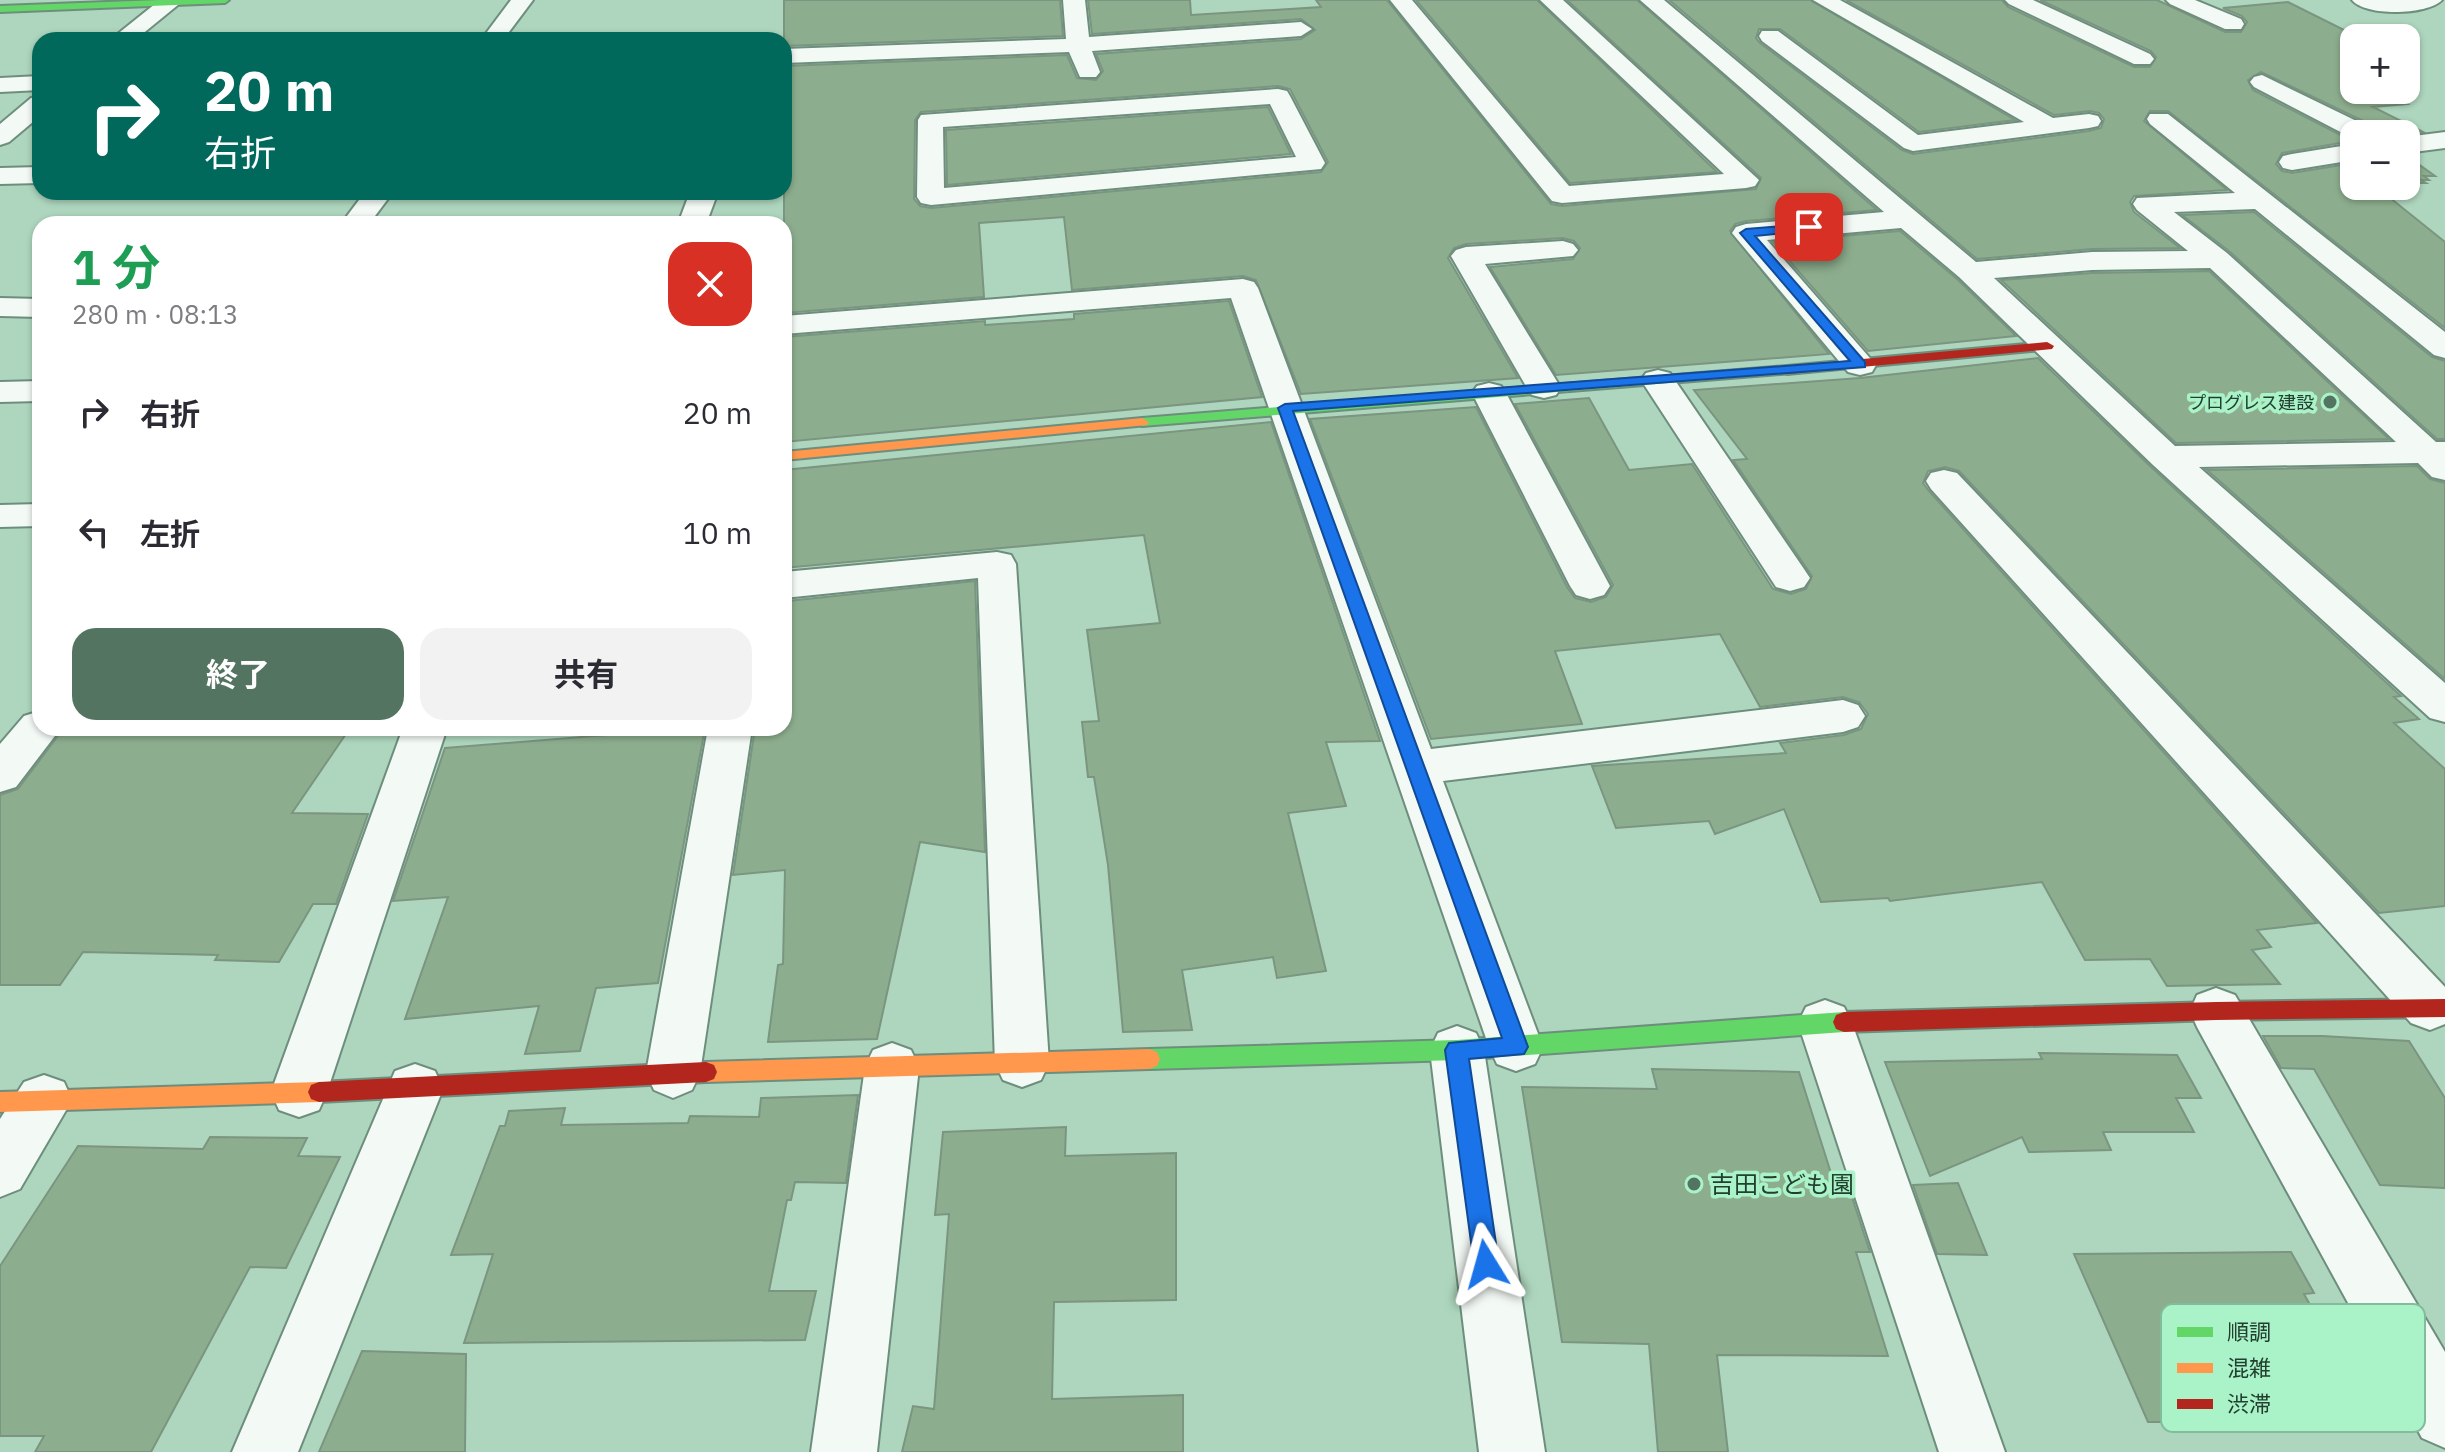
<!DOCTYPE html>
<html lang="ja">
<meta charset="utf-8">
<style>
:root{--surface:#fff;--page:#f2f2f3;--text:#2b2b33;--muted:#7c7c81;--accent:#537461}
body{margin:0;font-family:"IBM Plex Sans","Noto Sans JP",sans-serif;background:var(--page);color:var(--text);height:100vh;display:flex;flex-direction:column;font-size:30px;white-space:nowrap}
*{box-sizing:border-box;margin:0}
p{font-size:26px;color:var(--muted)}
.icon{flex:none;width:44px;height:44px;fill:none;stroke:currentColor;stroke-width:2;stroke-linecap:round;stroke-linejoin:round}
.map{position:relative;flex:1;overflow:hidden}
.side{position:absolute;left:32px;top:216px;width:760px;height:520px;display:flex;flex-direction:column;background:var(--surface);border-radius:24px;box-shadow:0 2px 6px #0004}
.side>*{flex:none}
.top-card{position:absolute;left:32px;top:32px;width:760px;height:168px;border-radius:24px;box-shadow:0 2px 6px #0004;background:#00695c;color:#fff;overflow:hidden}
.tools{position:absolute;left:2340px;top:24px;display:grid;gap:16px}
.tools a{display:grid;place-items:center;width:80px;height:80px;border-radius:16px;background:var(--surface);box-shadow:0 2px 6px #0004;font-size:40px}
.pin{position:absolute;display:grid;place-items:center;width:68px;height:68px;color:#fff;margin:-34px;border-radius:16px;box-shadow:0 4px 12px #0006}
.me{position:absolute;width:88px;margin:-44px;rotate:352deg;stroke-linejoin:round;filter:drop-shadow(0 0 6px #0008)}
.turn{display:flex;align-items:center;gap:28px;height:168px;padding:0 40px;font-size:36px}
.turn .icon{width:104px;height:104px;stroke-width:2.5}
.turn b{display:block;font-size:56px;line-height:68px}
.round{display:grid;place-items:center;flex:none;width:84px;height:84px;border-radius:24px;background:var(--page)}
.head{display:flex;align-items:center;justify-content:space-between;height:136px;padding:0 40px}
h1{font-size:48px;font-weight:700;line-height:60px;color:#1e9e55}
.primary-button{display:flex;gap:16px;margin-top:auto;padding:16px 40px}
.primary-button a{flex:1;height:92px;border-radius:24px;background:var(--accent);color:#fff;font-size:32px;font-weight:700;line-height:92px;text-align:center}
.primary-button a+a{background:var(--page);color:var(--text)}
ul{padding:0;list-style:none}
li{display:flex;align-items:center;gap:24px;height:120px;padding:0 40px}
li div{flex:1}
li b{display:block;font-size:30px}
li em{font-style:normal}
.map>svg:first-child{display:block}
.building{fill:#8dae8e;stroke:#7b9580;stroke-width:2;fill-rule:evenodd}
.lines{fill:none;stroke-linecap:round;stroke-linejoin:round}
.street-casing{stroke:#6e8e7d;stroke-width:4}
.fast-casing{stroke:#6e8e7d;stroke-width:4}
.slow-casing{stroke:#6e8e7d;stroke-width:4}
.jam-casing{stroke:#6e8e7d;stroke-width:4}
.street{fill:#f3f9f5;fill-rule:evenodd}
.fast{fill:#63d668;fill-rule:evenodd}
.slow{fill:#ff974d;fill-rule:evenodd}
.jam{fill:#b3261e;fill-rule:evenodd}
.route{fill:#1a73e8;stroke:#114b97;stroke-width:2}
.poi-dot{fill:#537461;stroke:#aaf3c8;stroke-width:3}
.labels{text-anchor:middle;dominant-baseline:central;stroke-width:7;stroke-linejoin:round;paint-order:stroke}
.far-poi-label{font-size:18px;fill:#223f2f;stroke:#aaf3c8;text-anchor:end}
.near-poi-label{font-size:24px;fill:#223f2f;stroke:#aaf3c8;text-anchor:start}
.key{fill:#aaf3c8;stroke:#81bd9a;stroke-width:2}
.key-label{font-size:22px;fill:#223f2f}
</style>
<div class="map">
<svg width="2445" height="1452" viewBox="0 0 2445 1452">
<rect width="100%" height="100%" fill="#aed6be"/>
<!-- building -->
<path class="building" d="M784,0H1060L1063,36L784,46Z
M1088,0H1190L1191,15L1321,7L1316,0H1387L1551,204L1562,206L1756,189L1761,178L1567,0H1637L1877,210L1746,221L1735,224L1730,231L1829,354L1556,375L1490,267L1573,259L1580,248L1574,241L1563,238L1466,244L1454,248L1448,258L1518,378L1301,394L1256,280L1243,276L1072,290L1064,217L979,223L984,297L784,313V66L1067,55L1077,78L1096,80L1103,71L1096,54L1301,39L1315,30L1301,19L1092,34ZM1278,86L1290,89L1328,162L1321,172L931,208L920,206L914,199L915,120L921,112Z
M1416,0H1537L1717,172L1570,183Z
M1669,0H1810L2015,120L1919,132L1780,29H1759L1756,38L1760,43L1902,150L1913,154L2089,131L2101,128L2104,119L2099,113L2090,111L2054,115L1846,0H2002L2008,7L2134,67H2150L2156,57L2151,51L2040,0H2157L2225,32H2241L2247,22L2242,16L2223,8L2288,2L2360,38H2354V90H2378L2407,104L2373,107L2423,132L2380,134L2374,126L2261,72L2248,80L2253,90L2352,141L2282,153L2276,164L2282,171L2292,173L2354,163V186H2385L2395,193H2384L2445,242V328L2168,111H2150L2144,121L2227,190L2134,196L2130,202L2134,212L2180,248L2092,249L1977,259Z
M1268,107L1291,154L947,185L946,130Z
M2406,156H2407L2435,176H2424L2429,180H2421L2426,183H2406Z
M2254,212L2432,357L2445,361V439H2437L2229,251L2182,215Z
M1900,231L1957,279L2016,336L1868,351L1773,242Z
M2209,271L2389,439L2176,443L2001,280L2092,273Z
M1229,301L1262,397L784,442V337L985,321V325L1074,319V314Z
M2038,358L2151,467L2401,696L2394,697L2419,719L2394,723L2445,769V906L2379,913L1959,471L1945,467L1928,471L1923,483L1929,491L2317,923L2257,930L2271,947L2252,950L2280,984L2167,986L2150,959L2085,960L2042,882L1890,901L1888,898L1821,902L1784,809L1715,834L1709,821L1616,828L1592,766L1786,753L1780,743L1844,735L1861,729L1868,714L1859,702L1843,697L1760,707L1720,634L1555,651L1582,724L1431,739L1310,419L1476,407L1567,587L1575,598L1591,602L1606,597L1613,585L1515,404L1589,398L1629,470L1692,464L1773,589L1791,594L1806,589L1812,576L1733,460L1747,459L1694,390L1860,378Z
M1271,422L1380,741L1326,742L1346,806L1288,813L1326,971L1277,978L1273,957L1182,970L1192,1030L1123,1032L1108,865L1094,777H1088L1082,722L1099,721L1087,630L1160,623L1144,535L784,568V470Z
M2417,466L2430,479L2445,483V679L2207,470Z
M975,581L985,852L920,842L877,1039L768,1042L778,965L783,964L785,870L733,875L755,728H784V643L788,601Z
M64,728H350L292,813L368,814L336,904H313L279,962L215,960L218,955L83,952L60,985H0V795L18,789Z
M608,728H705L658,983L596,988L580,1051L525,1054L539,1006L405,1019L448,897L393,901L445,748L606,735Z
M2263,1036H2322L2409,1041L2445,1098V1188L2380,1185L2314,1069L2281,1068Z
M2039,1053L2177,1055L2201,1098H2176L2194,1132H2103L2111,1150L2029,1152L2022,1137L1930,1176L1885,1062L2042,1059Z
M1652,1069L1799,1072L1836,1189L1849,1188L1870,1252H1856L1888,1356L1717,1355L1728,1452H1658L1649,1344L1562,1342L1522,1087L1657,1089Z
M858,1095L846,1183L795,1182L791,1200H787L769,1291H816L805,1340L464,1343L493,1254L451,1255L500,1126H505L509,1111L565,1108L561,1125L688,1123L690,1116L759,1117L761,1098Z
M1066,1127L1065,1156L1176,1153V1300L1054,1302L1052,1399L1183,1395V1452H902L913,1406L934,1409L949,1214L935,1215L943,1132Z
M210,1137L307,1138L298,1156L340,1157L286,1268L250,1267L151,1452H35L44,1436H0V1266L78,1146L203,1149Z
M1958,1183L1987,1255L1937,1254L1913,1185Z
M2291,1252L2314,1293L2304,1294L2329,1339L2207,1340L2248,1422H2148L2074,1254Z
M362,1351L466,1354L465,1452H319Z"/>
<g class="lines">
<!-- street casing -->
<g class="street-casing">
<path id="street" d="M160,0H184L135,40H110Z
M511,0H533L503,40H481Z
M1063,0H1085L1089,37L1301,22L1312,29L1301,36L1092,51L1100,72L1096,77H1080L1069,52L784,63V49L1066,39Z
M1390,0H1412L1569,186L1724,174L1540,0H1563L1759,180L1755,186L1746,188L1562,203L1552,201Z
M1640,0H1664L1976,262L2092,252L2188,251L2137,210L2133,204L2137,198L2235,193L2150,124L2147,119L2150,114H2168L2445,332V358L2434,355L2255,209L2174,212L2227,253L2436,442H2445V480L2432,477L2418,463L2199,467L2445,683V722L2430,718L2153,465L1959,277L1901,228L1767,240L1876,365L1872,372L1860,375L1848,372L1732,233L1736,227L1746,224L1884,212ZM2210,268L2396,442L2175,446L1994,278L2092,270Z
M1813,0H1840L2053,118L2089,114L2098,116L2101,121L2098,126L2089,128L1913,151L1904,148L1762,41L1759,36L1762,31H1778L1918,135L2024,122Z
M2005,0H2033L2150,54L2154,59L2150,64H2134L2009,4Z
M2166,0H2195L2241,19L2244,24L2241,29H2225L2170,4Z
M2352,0H2442C2428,15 2366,17 2352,0Z
M2262,75L2373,129L2377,134H2354V139L2254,87L2250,82L2254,77Z
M40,76V90L0,92V78Z
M1278,89L1287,91L1290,96L1325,163L1321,169L931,205L921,203L917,197L918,120L921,115ZM1270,104L1296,157L944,188L943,127Z
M40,96V116L9,142L0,145V124L31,98Z
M2445,132V148L2406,153V137Z
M2354,144V160L2292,170L2283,168L2279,162L2283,156L2292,154Z
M40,167V183L0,184V168Z
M365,192H393L369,224H341Z
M690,192H718L706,224H678Z
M1563,241L1573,244L1578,250L1573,256L1485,264L1561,388L1556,395L1544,398L1532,395L1527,388L1451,256L1456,250L1466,247Z
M1243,279L1254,282L1258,288L1431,749L1843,700L1858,705L1865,716L1858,727L1843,732L1443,781L1543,1047L1535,1064L1516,1071L1497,1064L1489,1047L1231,298L784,334V316Z
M0,298L40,299V317L0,316Z
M1658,370L1670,373L1804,569L1810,578L1804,587L1790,591L1776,587L1641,380L1646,373Z
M40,381V401L0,402V382Z
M1489,383L1501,386L1506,393L1610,586L1604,595L1590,599L1576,595L1570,586L1472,393L1477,386Z
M1944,470L1957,473L2445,987V1024L2430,1030L2411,1023L1931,489L1926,481L1931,473Z
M40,504V526L0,527V505Z
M997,552L1011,555L1016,564L1049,1063L1041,1080L1022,1087L1003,1080L995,1063L978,578L784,598V572Z
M40,711V728H61L16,787L0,792V744L24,716Z
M403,728H447L327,1092L319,1110L299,1117L279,1110L271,1092Z
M708,728H752L700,1073L692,1090L673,1098L654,1090L646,1073Z
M2216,988L2235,995L2445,1352V1448L2422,1438L2197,1027L2190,1011L2197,995Z
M1825,1000L1844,1007L1852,1023L2005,1452H1939L1798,1023L1806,1007Z
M1457,1026L1476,1033L1484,1050L1545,1452H1479L1430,1050L1438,1033Z
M892,1043L911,1050L919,1067L877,1452H811L865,1067L873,1050Z
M415,1064L435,1071L443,1089L298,1452H232L395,1071Z
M44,1075L64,1082L72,1100L20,1189L0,1197V1119L24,1082Z"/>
</g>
<!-- fast casing -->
<g class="fast-casing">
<path id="fast" d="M160,0H229L225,3L0,12V6Z
M1787,366L1792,367V373L1142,426L1135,422L1142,418Z
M1844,1012L1852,1015L1855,1022L1852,1029L1844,1032L1457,1060L1149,1069L1141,1066L1138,1059L1141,1052L1149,1049L1457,1040Z"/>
</g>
<!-- slow casing -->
<g class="slow-casing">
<path id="slow" d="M1142,418L1149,422L1147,425L784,460V452Z
M1149,1049L1157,1052L1160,1059L1157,1066L1149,1069L706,1082L698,1079L695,1072L698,1065L706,1062Z
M319,1082L327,1085L330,1092L327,1099L319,1102L0,1112V1092Z"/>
</g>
<!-- jam casing -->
<g class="jam-casing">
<path id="jam" d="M2047,342L2054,346L2052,349L1787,374L1780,370L1787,366Z
M2445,999V1017L2216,1020L1844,1032L1836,1029L1833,1022L1836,1015L1844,1012L2216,1002Z
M706,1062L714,1065L717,1072L714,1079L706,1082L319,1102L311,1099L308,1092L311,1085L319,1082Z"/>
</g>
<!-- street -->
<use href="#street" class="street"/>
<!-- fast -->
<use href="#fast" class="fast"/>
<!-- slow -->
<use href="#slow" class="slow"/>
<!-- jam -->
<use href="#jam" class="jam"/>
</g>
<!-- route -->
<path class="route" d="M1809,224L1813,225V230L1755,236L1865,362V367L1293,411L1528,1047L1524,1054L1469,1059L1499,1264L1495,1273L1486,1277L1477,1273L1474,1264L1445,1050L1449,1043L1502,1038L1278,408L1285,404L1850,361L1740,233L1746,229Z"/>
<!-- markers -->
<g class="poi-dot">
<circle cx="2330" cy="402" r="8"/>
<circle cx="1694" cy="1184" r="8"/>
</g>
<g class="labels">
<!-- far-poi labels -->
<g class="far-poi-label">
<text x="2314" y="402">プログレス建設</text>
</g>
<!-- near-poi labels -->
<g class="near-poi-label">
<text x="1710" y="1184">吉田こども園</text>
</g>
</g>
<!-- legend -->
<rect x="2161" y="1304" width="264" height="128" rx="12" class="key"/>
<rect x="2177" y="1327" width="36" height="10" fill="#63d668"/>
<rect x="2177" y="1363" width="36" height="10" fill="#ff974d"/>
<rect x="2177" y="1399" width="36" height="10" fill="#b3261e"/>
<g class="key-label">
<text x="2227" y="1340">順調</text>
<text x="2227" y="1376">混雑</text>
<text x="2227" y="1412">渋滞</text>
</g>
</svg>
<div class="tools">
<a>+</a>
<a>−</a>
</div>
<div class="pin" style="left:1809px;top:227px;background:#d93025"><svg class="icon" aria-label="arrive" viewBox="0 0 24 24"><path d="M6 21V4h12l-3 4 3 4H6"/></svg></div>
<svg class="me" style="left:1486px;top:1264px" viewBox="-20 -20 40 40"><path d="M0-17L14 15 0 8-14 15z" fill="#1a73e8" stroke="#fff" stroke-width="4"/></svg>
<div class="top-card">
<div class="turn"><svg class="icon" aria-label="right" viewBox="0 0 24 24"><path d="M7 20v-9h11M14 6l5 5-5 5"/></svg><div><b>20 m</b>右折</div></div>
</div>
<section class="side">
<div class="head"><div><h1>1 分</h1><p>280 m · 08:13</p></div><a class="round" style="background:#d93025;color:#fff"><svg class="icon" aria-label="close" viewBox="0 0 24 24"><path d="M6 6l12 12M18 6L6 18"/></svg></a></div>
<ul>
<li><svg class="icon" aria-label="right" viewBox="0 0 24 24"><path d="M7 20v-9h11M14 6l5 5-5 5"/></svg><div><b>右折</b></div><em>20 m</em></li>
<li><svg class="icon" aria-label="left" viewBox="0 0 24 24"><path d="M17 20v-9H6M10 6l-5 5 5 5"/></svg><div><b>左折</b></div><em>10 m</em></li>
</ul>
<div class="primary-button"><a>終了</a><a>共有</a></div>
</section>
</div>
